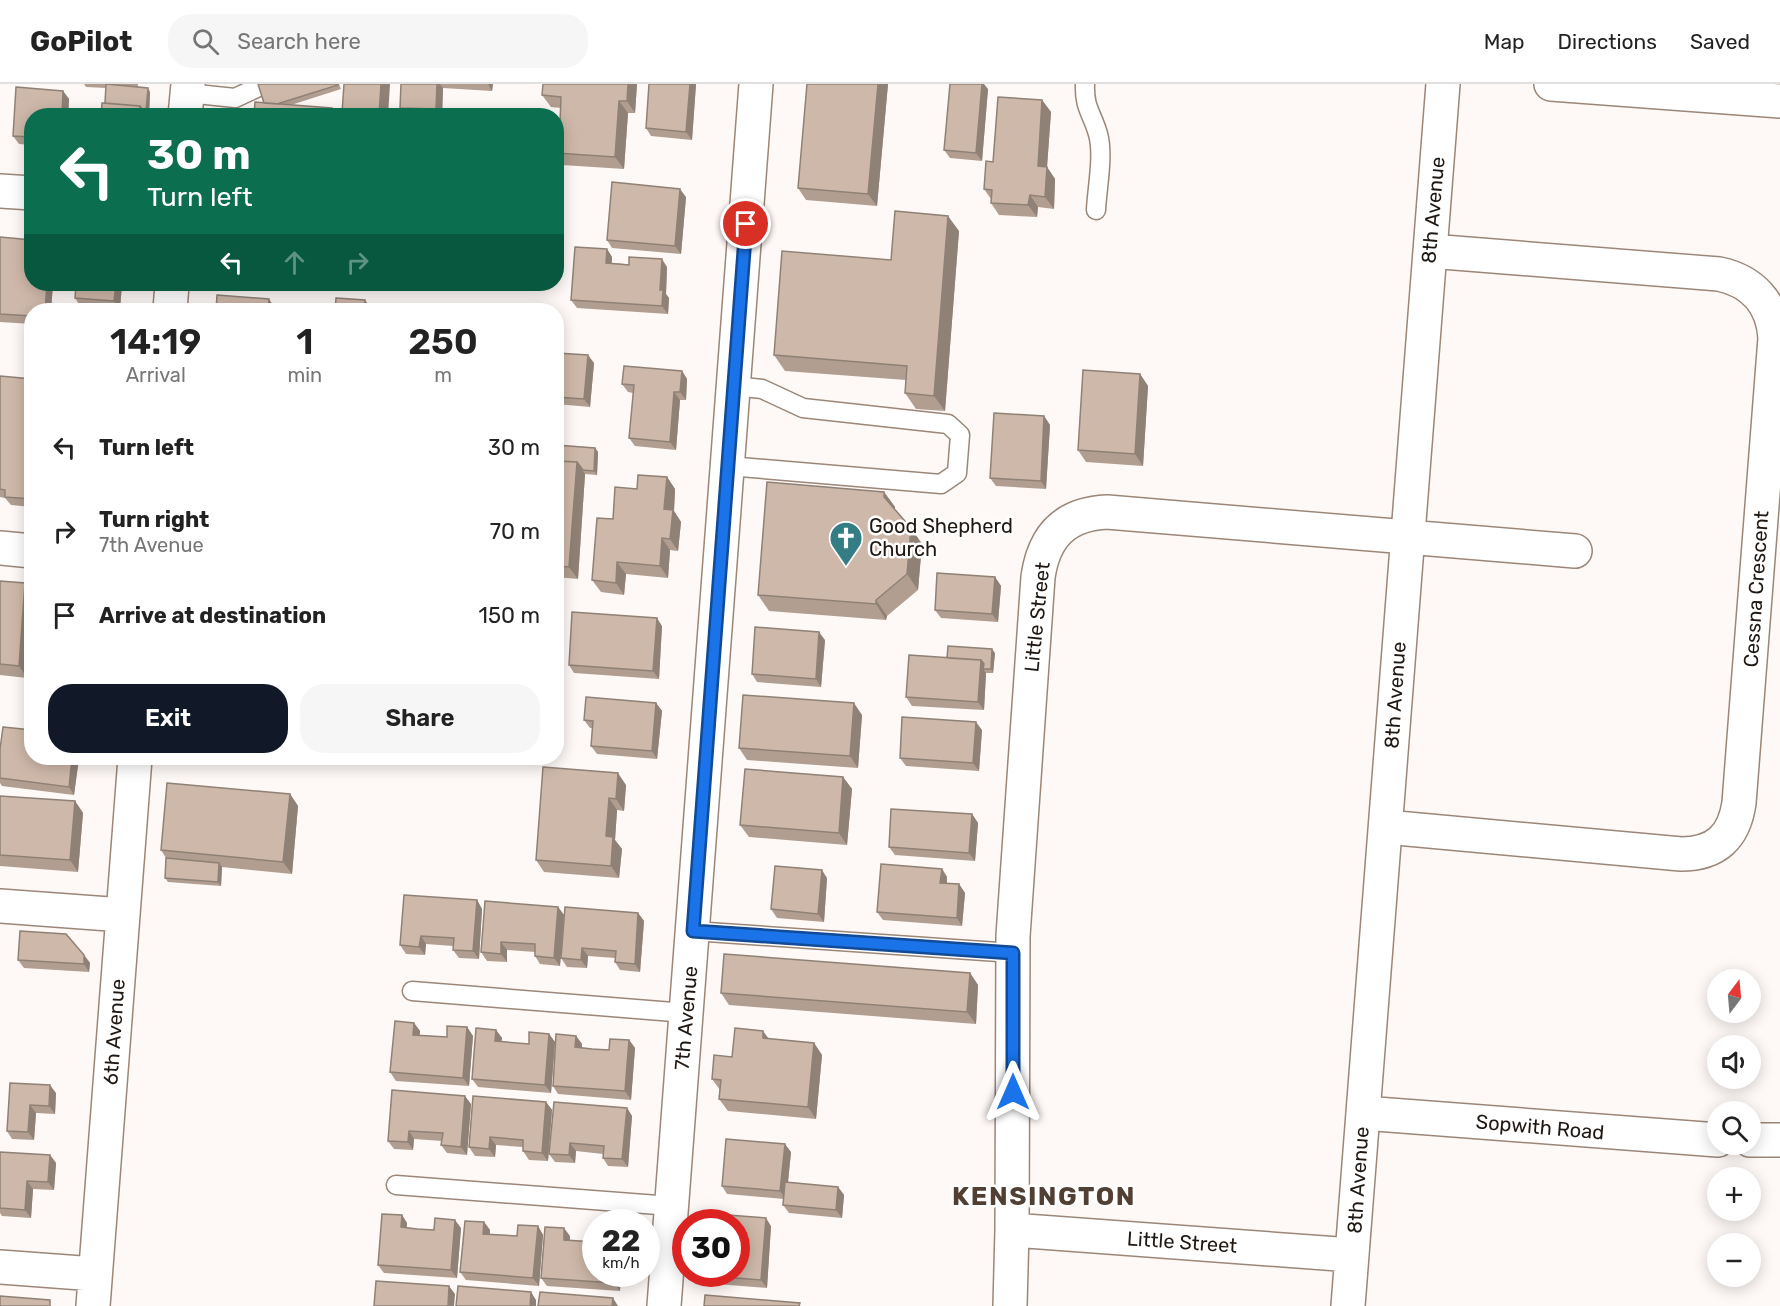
<!DOCTYPE html>
<meta charset="utf-8">
<style>
:root{--surface:#fff;--page:#f6f6f6;--text:#222;--muted:#767676;--line:#e0e0e0;--accent:#111827}
body{margin:0;font-family:Rubik,sans-serif;background:var(--page);color:var(--text);height:100vh;display:flex;flex-direction:column;font-size:22px;white-space:nowrap}
*{box-sizing:border-box;margin:0}
p{font-size:20px;color:var(--muted)}
.icon{flex:none;width:33px;height:33px;fill:none;stroke:currentColor;stroke-width:2;stroke-linecap:round;stroke-linejoin:round}
.map{position:relative;flex:1;overflow:hidden}
.panel{position:absolute;left:24px;top:219px;width:540px;height:462px;display:flex;flex-direction:column;background:var(--surface);border-radius:24px;box-shadow:0 3px 15px #0003}
.panel>*{flex:none}
.banner{position:absolute;left:24px;top:24px;width:540px;height:183px;border-radius:24px;box-shadow:0 3px 15px #0003;background:#0b6e4f;color:#fff;overflow:hidden}
.needle{width:39px;rotate:16deg}
.controls{position:absolute;left:1707px;top:885px;display:grid;gap:12px}
.controls a{display:grid;place-items:center;width:54px;height:54px;border-radius:50%;background:var(--surface);box-shadow:0 3px 15px #0003;font-size:30px}
.speed{position:absolute;left:582px;top:1125px;display:flex;gap:12px;font-size:30px;font-weight:700;text-align:center}
.speed>*{display:grid;place-content:center;width:78px;height:78px;border-radius:50%;background:var(--surface);box-shadow:0 3px 15px #0003;line-height:1}
.speed small{font-size:15px;font-weight:400}
.speed .limit{border:9px solid #d22;background:#fff;color:#111}
.pin{position:absolute;display:grid;place-items:center;width:51px;height:51px;color:#fff;margin:-26px;border:3px solid #fff;border-radius:50%;box-shadow:0 2px 6px #0007}
.me{position:absolute;width:66px;margin:-33px;rotate:0deg;stroke-linejoin:round;filter:drop-shadow(0 0 4px #0008)}
.turn{display:flex;align-items:center;gap:21px;height:126px;padding:0 24px;font-size:27px}
.turn .icon{width:78px;height:78px;stroke-width:2.5}
.turn b{display:block;font-size:42px;line-height:51px}
.lanes{display:flex;align-items:center;height:57px;padding:0 24px;background:#0003;justify-content:center;gap:30px;direction:ltr}
.lanes .off{opacity:.35}
.eta{display:flex;justify-content:space-evenly;align-items:center;height:102px;text-align:center}
.eta b{font-size:36px;font-weight:600;line-height:42px}
.cta{display:flex;gap:12px;margin-top:auto;padding:12px 24px}
.cta a{flex:1;height:69px;border-radius:24px;background:var(--accent);color:#fff;font-size:24px;font-weight:600;line-height:69px;text-align:center}
.cta a+a{background:var(--page);color:var(--text)}
ul{padding:0;list-style:none}
li{display:flex;align-items:center;gap:18px;height:84px;padding:0 24px}
li div{flex:1}
li b{display:block;font-size:22px}
li em{font-style:normal}
header{display:flex;align-items:center;gap:36px;box-sizing:border-box;height:84px;padding:0 30px;background:var(--surface);border-bottom:2px solid var(--line)}
header strong{font-size:28px}
nav{display:flex;gap:33px;margin-inline-start:auto;font-size:21px}
.search{width:420px;height:54px;background:var(--page);display:flex;align-items:center;gap:15px;box-sizing:border-box;padding:0 21px;border-radius:24px;color:var(--muted);font-size:22px}
.map>svg:first-child{display:block}
.lines{fill:none;stroke-linecap:round;stroke-linejoin:round}
.lane-casing{stroke:#9b8678;stroke-width:21}
.street-casing{stroke:#9b8678;stroke-width:36}
.lane{stroke:#fff;stroke-width:18}
.street{stroke:#fff;stroke-width:33}
.wall{fill:#b19e91}
.shaded-wall{fill:#908176}
.building{fill:#ceb8a9;stroke:#908176;stroke-width:1.5}
.route-casing{stroke:#114b97;stroke-width:15}
.route{stroke:#1a73e8;stroke-width:10}
.labels{text-anchor:middle;dominant-baseline:central;stroke-width:5;stroke-linejoin:round;paint-order:stroke}
.street-label{font-size:20px;fill:#1f1712;stroke:#fff}
.poi-label{font-size:20px;fill:#1f1712;stroke:#fff;text-anchor:start}
.district-label{font-size:26px;font-weight:bold;letter-spacing:1.5px;fill:#523f33;stroke:#fff}
</style>
<header>
<strong>GoPilot</strong>
<div class="search"><svg class="icon" aria-label="search" viewBox="0 0 24 24"><circle cx="10" cy="10" r="6"/><path d="M15 15l6 6"/></svg>Search here</div>
<nav><a>Map</a><a>Directions</a><a>Saved</a></nav>
</header>
<div class="map">
<svg width="1780" height="1222" viewBox="0 0 1780 1222">
<rect width="100%" height="100%" fill="#fef9f6"/>
<g class="lines">
<!-- lane casing -->
<g class="lane-casing">
<path id="lane" d="M1085,0C1084,24 1092,29 1098,50C1104,71 1097,104 1096,126
M187,9L235,14L265,0
M728,382L941,400L957,389L960,351L948,340L803,324L762,305L734,302
M693,847L1013,869
M412,907L686,929
M396,1101L671,1122"/>
</g>
<!-- street casing -->
<g class="street-casing">
<path id="street" d="M1551,0L1780,17
M185,32L188,0
M0,107L32,109
M170,226L172,200
M0,464L32,467
M1386,743L1681,770C1716,770 1734,753 1739,719L1775,254C1773,219 1752,197 1719,190L1430,167
M0,822L123,831
M1363,1029L1718,1056
M1750,1056H1780
M1012,1146L1352,1171
M0,1183L95,1190
M93,1222L135,674
M664,1222L756,0
M1010,1222L1012,1146L1013,852L1038,493C1044,452 1065,430 1107,428L1575,467
M1348,1222L1443,0"/>
</g>
<!-- lane -->
<use href="#lane" class="lane"/>
<!-- street -->
<use href="#street" class="street"/>
</g>
<!-- wall -->
<path class="wall" d="M84,0H138V3L150,8L149,31L101,32L105,19L106,4L86,3Z
M258,0H339L341,5L291,21L337,29L254,32L264,19Z
M401,0H493L492,7L443,4L442,32H405L400,24Z
M637,0L635,29H628L624,85L562,81L556,72V38H560L561,24L551,23L542,11Z
M696,0L692,56L651,52L646,44Z
M807,0H888L877,122L806,116L798,104Z
M16,3L63,7L69,15L68,32H32V61L19,60L13,52Z
M988,5L982,77L950,74L944,66Z
M1042,16L1051,28L1047,83L1055,95L1054,125L1038,123L1037,133L999,131L991,119V115L984,105L993,78Z
M686,113L681,170L612,164L607,156Z
M959,147L945,327L916,325L905,309L906,296L785,287L774,271L891,176Z
M0,153L53,200L51,226H32V240L0,238Z
M607,165L612,173V179L667,183L666,210L669,214L668,230L577,224L571,216Z
M76,200H122L120,225L80,222L75,214Z
M556,269L594,279L590,323L556,320Z
M682,287L687,295L686,316H680L676,366L635,362L629,354L633,309L628,308L622,300Z
M1140,290L1148,302L1143,382L1086,378L1078,366Z
M0,292L32,295V423L11,421L5,414L0,413Z
M1044,332L1050,341L1046,405L996,402L990,394Z
M556,361L595,364L598,368L597,391L585,390L578,495L556,493Z
M667,393L675,405L674,427L681,438L678,467L670,466L668,494L626,490L624,511L601,508L592,496L613,435L637,405Z
M884,408L895,423V426L911,444L922,460L918,506L887,532L886,536L769,527L758,511Z
M995,493L1001,502L998,538L941,534L935,526Z
M0,497L27,594L0,591Z
M662,542L659,595L574,589L569,581Z
M825,556L821,603L757,598L752,590Z
M995,569L993,589H986L984,626L912,622L906,613L947,574Z
M656,619L662,627L657,675L597,670L591,662L592,644H590L584,636Z
M862,631L858,684L747,676L739,664Z
M982,646L979,687L906,682L900,674Z
M0,665L32,674H79L74,711L2,702L0,699Z
M230,674H252V676Z
M543,683L626,701L624,727L617,726L615,756L622,765L619,794L544,788L536,776Z
M843,693L852,705L847,761L749,753L740,741Z
M290,710L298,722L292,790L222,783L221,802L168,798L165,794L166,774L161,766Z
M0,712L75,717L83,729L78,788L0,782Z
M972,730L978,739L975,777L895,771L889,763Z
M942,785L947,793V800H959L965,809L962,842L883,836L877,828Z
M827,794L824,838L777,834L771,825Z
M477,816L482,825L479,875L459,874L453,866V862L426,860L425,871L406,870L400,861Z
M558,823L564,831L560,882L540,880L535,872V868L507,866V878L487,877L481,868Z
M638,829L644,837L640,888L620,886L615,878V874L588,872L587,884L567,883L561,874Z
M84,871L90,879L89,888L24,884L18,876Z
M970,889L978,901L976,940L729,921L721,909Z
M414,939L420,947L419,951L447,953L467,943L473,952L469,1002L396,997L390,988Z
M496,946L502,954L501,958L529,960L549,950L555,958L551,1009L478,1003L472,995Z
M576,952L582,960V964L609,966L629,956L635,964L631,1016L558,1010L553,1002Z
M769,955L814,959L822,971L816,1035L728,1027L719,1015L720,1006L712,995L732,973Z
M10,999L56,1009L55,1030L36,1029L34,1056L12,1055L7,1047Z
M392,1006L471,1020L467,1071L447,1069L441,1061L442,1057L414,1055L413,1066L394,1065L388,1057Z
M546,1018L552,1026L548,1077L529,1076L523,1067V1063L496,1061L495,1073L475,1072L469,1063Z
M627,1024L632,1032L628,1083L608,1082L603,1074V1070L576,1067L575,1079L555,1078L549,1070Z
M0,1068L50,1071L56,1079L54,1106L33,1105L31,1134L2,1132L0,1129Z
M791,1068L788,1099L838,1103L844,1111L842,1134L789,1129L783,1121L784,1115L727,1110L722,1102Z
M402,1131L407,1139V1144L434,1146L461,1144L457,1194L384,1189L378,1181Z
M484,1138L490,1146V1150L517,1152L538,1142L543,1151L539,1202L466,1196L460,1188Z
M771,1142L767,1204L716,1200L711,1192Z
M570,1152V1156L621,1190L620,1207L547,1202L541,1194Z"/>
<!-- shaded-wall -->
<path class="shaded-wall" d="M381,0H390L388,32H379Z
M437,0H440L443,4L442,32H440L436,25Z
M488,0H493L492,7Z
M628,0H637L635,29L627,17Z
M690,0H696L692,56L686,48Z
M878,0H888L877,122L868,110Z
M982,0H984L988,5L982,77L976,69Z
M148,4L150,8L149,31L146,27Z
M63,7L69,15L68,32H62Z
M1042,16L1051,28L1047,83L1055,95L1054,125L1045,113L1038,82Z
M619,17L628,29L624,85L615,73Z
M140,22L146,31V32H139Z
M680,105L686,113L681,170L675,162Z
M1030,111L1038,123L1037,133L1028,121Z
M948,132L959,147L945,327L934,312Z
M607,165L612,173L611,187L606,179Z
M662,175L667,183L666,210L669,214L668,230L662,222L660,206Z
M47,200H53L51,226H45Z
M116,200H122L120,225L114,217Z
M269,215L275,224V226H268Z
M365,216L371,224V226H364Z
M588,271L594,279L590,323L584,315Z
M682,287L687,295L686,316L680,308Z
M1140,290L1148,302L1143,382L1135,370Z
M674,308L680,316L676,366L670,358Z
M1044,332L1050,341L1046,405L1041,397Z
M595,364L598,368L597,391L594,387Z
M577,378L585,390L578,495L569,483Z
M667,393L675,405L674,427L681,438L678,467L670,455L664,425Z
M884,408L895,423V428L884,413Z
M911,444L922,460L918,506L907,490Z
M662,454L670,466L668,494L660,482Z
M617,478L626,490L624,511L616,499Z
M995,493L1001,502L998,538L992,530Z
M25,499L32,508V536L27,594L19,582Z
M876,516L887,532L886,536L876,520Z
M657,534L662,542L659,595L653,587Z
M819,548L825,556L821,603L816,595Z
M992,565L995,569L993,589L991,585Z
M981,576L987,585H983L986,589L984,626L978,618Z
M656,619L662,627L657,675L652,667Z
M854,619L862,631L858,684L850,672Z
M976,638L982,646L979,687L973,679Z
M72,674H79L74,711L69,703Z
M618,689L626,701L624,727L616,715Z
M843,693L852,705L847,761L839,749Z
M290,710L298,722L292,790L283,778Z
M609,714L617,726L615,756L622,765L619,794L611,782L606,752Z
M75,717L83,729L78,788L70,776Z
M972,730L978,739L975,777L969,769Z
M219,779L222,783L221,802L218,798Z
M942,785L947,793L946,807L940,799Z
M822,786L827,794L824,838L818,830Z
M959,800L965,809L962,842L957,834Z
M477,816L482,825L479,875L473,867Z
M558,823L564,831L560,882L554,874Z
M638,829L644,837L640,888L635,880Z
M421,852L426,860L425,871L419,863Z
M501,858L507,866V878L501,870Z
M582,864L588,872L587,884L581,876Z
M84,871L90,879L89,888L84,880Z
M970,889L978,901L976,940L967,928Z
M414,939L420,947L419,959L413,951Z
M467,943L473,952L469,1002L463,994Z
M496,946L502,954L500,966L495,957Z
M763,947L772,959L763,954Z
M549,950L555,958L551,1009L545,1001Z
M576,952L582,960L581,972L575,963Z
M629,956L635,964L631,1016L625,1007Z
M814,959L822,971L816,1035L808,1023Z
M50,1001L56,1009L55,1030L49,1022Z
M465,1012L471,1020L467,1071L461,1063Z
M546,1018L552,1026L548,1077L542,1069Z
M30,1021L36,1029L34,1056L28,1048Z
M627,1024L632,1032L628,1083L622,1075Z
M409,1047L414,1055L413,1066L408,1058Z
M490,1053L496,1061L495,1073L489,1065Z
M570,1059L576,1067L575,1079L569,1071Z
M785,1060L791,1068L786,1116L780,1107Z
M50,1071L56,1079L54,1106L48,1098Z
M27,1097L33,1105L31,1134L25,1126Z
M838,1103L844,1111L842,1134L836,1126Z
M402,1131L407,1139L406,1151L401,1143Z
M766,1134L771,1142L767,1204L761,1196Z
M455,1136L461,1144L457,1194L451,1186Z
M484,1138L490,1146L489,1158L483,1150Z
M538,1142L543,1151L539,1202L533,1194Z
M564,1144L570,1152L569,1164L564,1156Z
M615,1190H621L620,1207L614,1199Z
M449,1202L455,1210L454,1222H448Z
M531,1208L536,1216V1222H530Z
M613,1214L618,1222H612Z"/>
<!-- building -->
<path class="building" d="M106,0L148,4L146,27L143,26L140,22L105,19Z
M258,0H338V1L277,20L264,19Z
M344,0H381L379,32H254L255,18L332,24L337,29H342Z
M401,0H437L436,25L400,24Z
M543,0H628L627,17H619L615,73L556,69V38H560L561,13L542,11Z
M649,0H690L686,48L646,44Z
M807,0H878L868,110L798,104Z
M950,0H982L976,69L944,66Z
M16,3L63,7L62,32H32V53L13,52Z
M998,13L1042,16L1038,82L1047,83L1045,113L1030,111L1028,121L991,119L992,106L984,105L986,77L993,78Z
M102,19L140,22L139,32H101Z
M612,98L680,105L675,162L607,156Z
M895,127L948,132L934,312L905,309L907,282L774,271L782,167L891,176Z
M0,153L32,156V200H47L45,226H32V232L0,230Z
M575,163L607,165L606,179L629,181V173L662,175L660,206H663L662,222L571,216Z
M76,200H116L114,217L75,214Z
M217,211L269,215L268,226H216Z
M336,214L365,216L364,226H335Z
M377,220L454,226H377Z
M556,269L588,271L584,315L556,313Z
M624,282L682,287L680,308H674L670,358L629,354L634,301L622,300Z
M1083,286L1140,290L1135,370L1078,366Z
M0,292L32,295V415L5,413V406L0,405Z
M994,329L1044,332L1041,397L990,394Z
M556,361L595,364L594,387L583,386L577,378L556,377Z
M556,377L577,378L569,483L556,482Z
M638,391L667,393L664,425L673,426L670,455L662,454L660,482L617,478L616,499L592,496L597,434L613,435L615,403L637,405Z
M767,398L884,408V413L911,444L907,490L876,516V520L758,511Z
M937,489L995,493L992,530L935,526Z
M0,497L25,499L19,582L0,580Z
M572,528L657,534L653,587L569,581Z
M755,543L819,548L816,595L752,590Z
M948,562L992,565L991,585H983L984,580L981,576L947,574Z
M909,571L981,576L978,618L906,613Z
M743,611L854,619L850,672L739,664Z
M586,613L656,619L652,667L591,662L593,637L584,636Z
M902,633L976,638L973,679L900,674Z
M3,643L32,646V674H72L69,703L0,694V665Z
M543,683L618,689L616,715L609,714L606,752L613,753L611,782L536,776Z
M745,685L843,693L839,749L740,741Z
M167,699L290,710L283,778L161,766Z
M0,712L75,717L70,776L0,771Z
M891,725L972,730L969,769L889,763Z
M166,774L219,779L218,798L165,794Z
M881,780L942,785L940,799L959,800L957,834L877,828Z
M775,782L822,786L818,830L771,825Z
M404,811L477,816L473,867L453,866L454,854L421,852L419,863L400,861Z
M485,817L558,823L554,874L535,872V860L501,858V870L481,868Z
M565,823L638,829L635,880L615,878L616,867L582,864L581,876L561,874Z
M20,847L66,850L84,871V880L18,876Z
M724,870L970,889L967,928L721,909Z
M395,937L414,939L413,951L447,953V942L467,943L463,994L390,988Z
M476,944L496,946L495,957L529,960V948L549,950L545,1001L472,995Z
M735,944L763,947V954L814,959L808,1023L719,1015L721,996L712,995L714,971L732,973Z
M556,950L576,952L575,963L592,965L609,966L610,955L629,956L625,1007L553,1002Z
M10,999L50,1001L49,1022L30,1021L28,1048L7,1047Z
M392,1006L465,1012L461,1063L441,1061L443,1049L409,1047L408,1058L388,1057Z
M473,1012L546,1018L542,1069L523,1067V1056L490,1053L489,1065L469,1063Z
M554,1018L627,1024L622,1075L603,1074L604,1062L570,1059L569,1071L549,1070Z
M726,1055L785,1060L780,1107L722,1102Z
M0,1068L50,1071L48,1098L27,1097L25,1126L0,1124Z
M785,1098L838,1103L836,1126L783,1121Z
M382,1130L402,1131L401,1143L417,1145L434,1146L435,1134L455,1136L451,1186L378,1181Z
M715,1130L766,1134L761,1196L711,1192V1190H736V1138H715Z
M465,1137L484,1138L483,1150L517,1152L518,1141L538,1142L533,1194L460,1188Z
M545,1143L564,1144V1156L596,1158V1190H615L614,1199L541,1194Z
M376,1197L449,1202L448,1222H374Z
M458,1202L531,1208L530,1222H456Z
M540,1208L613,1214L612,1222H538Z
M705,1211L800,1219L799,1222H704Z
M0,1212L50,1216V1222H0Z"/>
<g class="lines">
<!-- route casing -->
<g class="route-casing">
<path id="route" d="M746,140L693,847L1013,869V1008"/>
</g>
<!-- route -->
<use href="#route" class="route"/>
</g>
<!-- icons -->
<defs>
<g id="church-pin" transform="scale(1.725)"><path d="M0 17L-7.5 6A9.5 9.5 0 1 1 7.5 6Z" fill="#347d84" stroke="#fff"/><path d="M-1.2-6h2.4v3.5h3.3v2.4h-3.3V6h-2.4V-.1h-3.3v-2.4h3.3Z" fill="#fff"/></g>
</defs>
<g fill-rule="evenodd">
<use href="#church-pin" x="846" y="454"/>
</g>
<g class="labels">
<!-- street labels -->
<g class="street-label">
<text transform="translate(1433 126) rotate(-85)">8th Avenue</text>
<text transform="translate(1756 505) rotate(-86)">Cessna Crescent</text>
<text transform="translate(1037 533) rotate(-84)">Little Street</text>
<text transform="translate(1395 611) rotate(-86)">8th Avenue</text>
<text transform="translate(686 934) rotate(-85)">7th Avenue</text>
<text transform="translate(114 948) rotate(-86)">6th Avenue</text>
<text transform="translate(1540 1043) rotate(5)">Sopwith Road</text>
<text transform="translate(1358 1096) rotate(-86)">8th Avenue</text>
<text transform="translate(1182 1158) rotate(4)">Little Street</text>
</g>
<!-- poi labels -->
<g class="poi-label">
<text x="869" y="442">Good Shepherd<tspan x="869" dy="23">Church</tspan></text>
</g>
<!-- district labels -->
<g class="district-label">
<text x="1044" y="1112">KENSINGTON</text>
</g>
</g>
</svg>
<div class="controls">
<a><svg class="needle" viewBox="-14 -14 28 28"><path d="M0-13l5 13h-10z" fill="#e53935"/><path d="M0 13l5-13h-10z" fill="#767676"/></svg></a>
<a><svg class="icon" aria-label="sound" viewBox="0 0 24 24"><path d="M4 9h4l5-4v14l-5-4H4zM17 9q2 3 0 6"/></svg></a>
<a><svg class="icon" aria-label="search" viewBox="0 0 24 24"><circle cx="10" cy="10" r="6"/><path d="M15 15l6 6"/></svg></a>
<a>+</a>
<a>−</a>
</div>
<div class="speed"><div>22<small>km/h</small></div><div class="limit">30</div></div>
<div class="pin" style="left:746px;top:140px;background:#d93025"><svg class="icon" aria-label="arrive" viewBox="0 0 24 24"><path d="M6 21V4h12l-3 4 3 4H6"/></svg></div>
<svg class="me" style="left:1013px;top:1008px" viewBox="-20 -20 40 40"><path d="M0-17L14 15 0 8-14 15z" fill="#1a73e8" stroke="#fff" stroke-width="4"/></svg>
<div class="banner">
<div class="turn"><svg class="icon" aria-label="left" viewBox="0 0 24 24"><path d="M17 20v-9H6M10 6l-5 5 5 5"/></svg><div><b>30 m</b>Turn left</div></div>
<div class="lanes"><svg class="icon" aria-label="left" viewBox="0 0 24 24"><path d="M17 20v-9H6M10 6l-5 5 5 5"/></svg><svg class="icon off" aria-label="ahead" viewBox="0 0 24 24"><path d="M12 20V5M6 11l6-6 6 6"/></svg><svg class="icon off" aria-label="right" viewBox="0 0 24 24"><path d="M7 20v-9h11M14 6l5 5-5 5"/></svg></div>
</div>
<section class="panel">
<div class="eta">
<div><b>14:19</b><p>Arrival</p></div>
<div><b>1</b><p>min</p></div>
<div><b>250</b><p>m</p></div>
</div>
<ul>
<li><svg class="icon" aria-label="left" viewBox="0 0 24 24"><path d="M17 20v-9H6M10 6l-5 5 5 5"/></svg><div><b>Turn left</b></div><em>30 m</em></li>
<li><svg class="icon" aria-label="right" viewBox="0 0 24 24"><path d="M7 20v-9h11M14 6l5 5-5 5"/></svg><div><b>Turn right</b><p>7th Avenue</p></div><em>70 m</em></li>
<li><svg class="icon" aria-label="arrive" viewBox="0 0 24 24"><path d="M6 21V4h12l-3 4 3 4H6"/></svg><div><b>Arrive at destination</b></div><em>150 m</em></li>
</ul>
<div class="cta"><a>Exit</a><a>Share</a></div>
</section>
</div>
